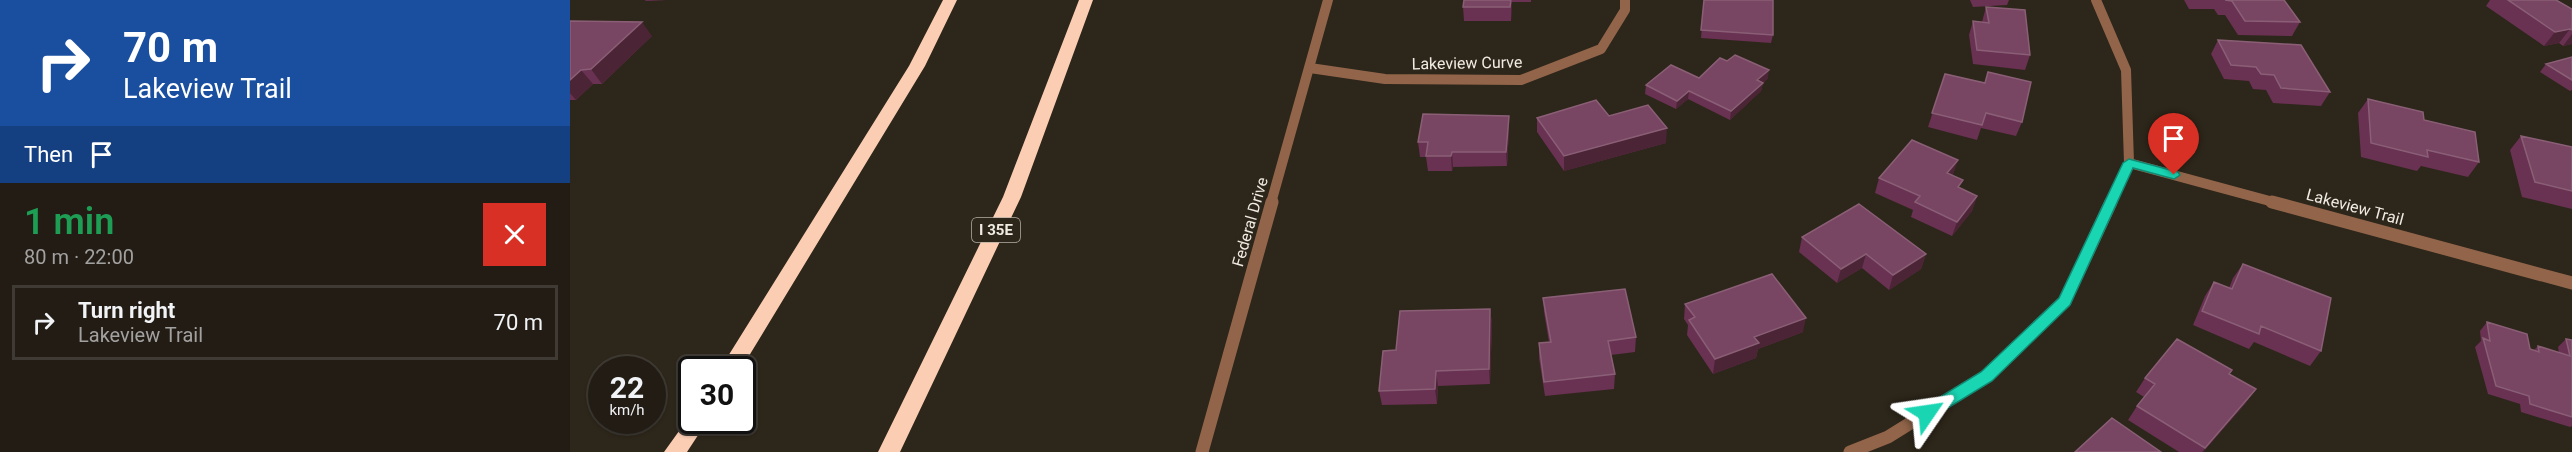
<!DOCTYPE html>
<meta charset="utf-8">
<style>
:root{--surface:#221c14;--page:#2e2922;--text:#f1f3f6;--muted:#a2a1a0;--line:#3f3a34}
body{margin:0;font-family:Roboto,sans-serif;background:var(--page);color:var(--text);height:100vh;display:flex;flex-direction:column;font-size:22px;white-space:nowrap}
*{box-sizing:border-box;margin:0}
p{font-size:20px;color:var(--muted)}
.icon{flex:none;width:33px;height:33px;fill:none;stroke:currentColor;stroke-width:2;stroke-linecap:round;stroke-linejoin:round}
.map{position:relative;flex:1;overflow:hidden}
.drawer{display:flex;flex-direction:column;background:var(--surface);width:570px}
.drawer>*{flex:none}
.guide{background:#1a4fa0;color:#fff;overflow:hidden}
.speed{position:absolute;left:18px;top:356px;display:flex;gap:12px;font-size:30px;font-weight:700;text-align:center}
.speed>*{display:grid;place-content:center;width:78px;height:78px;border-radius:50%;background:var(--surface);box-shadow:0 2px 4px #0004,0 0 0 2px var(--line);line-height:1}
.speed small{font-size:15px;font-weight:400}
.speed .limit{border:3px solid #111;border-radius:9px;background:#fff;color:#111}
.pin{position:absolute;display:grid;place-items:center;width:51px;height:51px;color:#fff;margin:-62px -26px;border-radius:50% 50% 50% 0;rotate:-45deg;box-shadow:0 0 6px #0007}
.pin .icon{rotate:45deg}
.me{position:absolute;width:66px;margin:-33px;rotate:58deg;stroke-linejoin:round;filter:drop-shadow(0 0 4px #0008)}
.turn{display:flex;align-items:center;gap:21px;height:126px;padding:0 24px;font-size:27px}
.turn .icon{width:78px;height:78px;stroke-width:2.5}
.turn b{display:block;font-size:42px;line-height:51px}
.then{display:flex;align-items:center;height:57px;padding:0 24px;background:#0003;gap:12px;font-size:22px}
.round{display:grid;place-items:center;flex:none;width:63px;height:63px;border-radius:0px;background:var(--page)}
.summary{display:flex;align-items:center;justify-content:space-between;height:102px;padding:0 24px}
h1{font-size:36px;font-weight:600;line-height:45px;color:#1e9e55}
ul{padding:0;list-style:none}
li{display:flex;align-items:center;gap:18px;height:75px;margin:0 12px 9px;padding:0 12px;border:3px solid var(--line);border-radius:0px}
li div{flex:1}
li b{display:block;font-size:22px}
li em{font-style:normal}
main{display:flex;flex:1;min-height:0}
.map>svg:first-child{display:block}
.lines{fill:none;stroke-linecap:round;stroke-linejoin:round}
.street-far1{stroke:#92654a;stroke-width:10}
.street{stroke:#92654a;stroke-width:13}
.highway{fill:#fbcdb3;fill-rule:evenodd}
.wall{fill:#693152}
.shaded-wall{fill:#4b2435}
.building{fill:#784562;stroke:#8a5f76;stroke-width:1.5}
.route{fill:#19d5b2;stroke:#108a74;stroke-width:1.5}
.labels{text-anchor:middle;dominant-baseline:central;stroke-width:6;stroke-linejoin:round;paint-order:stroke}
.shield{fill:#2d261a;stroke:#b6b0a7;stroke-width:1.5}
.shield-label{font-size:15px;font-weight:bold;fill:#f0ebe3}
.street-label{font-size:16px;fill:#f0ebe3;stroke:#2d261a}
</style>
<main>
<section class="drawer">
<div class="guide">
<div class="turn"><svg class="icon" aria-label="right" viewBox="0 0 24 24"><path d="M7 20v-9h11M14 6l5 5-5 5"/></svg><div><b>70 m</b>Lakeview Trail</div></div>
<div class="then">Then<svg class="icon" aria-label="arrive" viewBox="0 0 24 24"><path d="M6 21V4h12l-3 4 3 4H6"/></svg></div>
</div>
<div class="summary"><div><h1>1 min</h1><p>80 m · 22:00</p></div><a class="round" style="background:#d93025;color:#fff"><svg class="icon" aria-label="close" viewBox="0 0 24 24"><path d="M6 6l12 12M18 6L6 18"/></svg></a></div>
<ul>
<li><svg class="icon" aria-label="right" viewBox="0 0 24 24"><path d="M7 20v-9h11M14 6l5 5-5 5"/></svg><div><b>Turn right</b><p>Lakeview Trail</p></div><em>70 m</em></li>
</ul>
</section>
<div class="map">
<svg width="2002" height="452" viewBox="0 0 2002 452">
<rect width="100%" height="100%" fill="#2d261a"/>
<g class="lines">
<!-- street-far1 -->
<path class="street-far1" d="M1526,0L1556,70L1559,163L1540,203
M740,68L815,79L951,80L1031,49L1055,10V0
M1559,163L1707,203
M701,203L758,0"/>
<!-- street -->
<path class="street" d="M1702,202L2002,283
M632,452L702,202
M1280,452L1318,437L1416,376L1495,301L1541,202"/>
<!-- highway -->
<path class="highway" d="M373,0H387L355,66L171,369H150L339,66Z
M509,0H523L451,197L330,452H308L433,197Z
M122,413V420H138L117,452H94Z"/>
</g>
<!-- wall -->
<path class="wall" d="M75,0H97L76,1Z
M894,0H961V2H942L941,21H894L893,7Z
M1134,0L1203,35L1201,43L1131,38Z
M1400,0H1439L1437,5L1403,7Z
M1614,0H1714L1730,22L1722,36L1668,35L1655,15H1648L1644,9H1619Z
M1920,0H1986L2002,9V44L1993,46L1989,43L1974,46L1916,6Z
M1416,7L1460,55L1455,70L1403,64L1399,35L1403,21L1412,22Z
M0,21L82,36L32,84H23L6,100H0Z
M1648,40L1760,92L1751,106L1703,103L1696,90L1683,89L1679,81L1654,79L1641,54Z
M2002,57V90L2000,91L1970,72L1976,64Z
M1375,74L1452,122L1446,136L1411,128L1407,140L1358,127Z
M1129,78H1198L1193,83L1191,91L1160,120L1118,99L1106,109L1075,94L1076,85Z
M1798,99L1854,120L1909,162L1898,177L1851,166L1847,171L1791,157L1788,113Z
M1039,116L1096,143L994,171L967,132V118Z
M939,130L937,166L883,167L882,171H858L856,157H850L848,142Z
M1951,136L2002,147V209L1952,197L1940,150Z
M1383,176L1390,189L1407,196L1402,211L1382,236L1341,217L1343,210L1305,193L1309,178Z
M1232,237L1356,254L1351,269L1319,290L1292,268L1267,283L1229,252Z
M1673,264L1751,351L1740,366L1684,342L1679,349L1623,325L1635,296L1644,282L1659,288L1663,278Z
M973,298L1066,337L1065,352L1041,355L1045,374L1044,389L975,396L969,358V343L979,342L974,312Z
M1115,304L1233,332L1188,349L1186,358L1143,374L1117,335L1118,325L1114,319Z
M920,309L922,323L920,384L868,386L867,404L812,405L809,391L826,350Z
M1917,322L1960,349L1963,351L1968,346L1989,353L1988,347L1996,339L2002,340V426L2000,427L1951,412L1950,404L1918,394L1905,347L1911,341L1910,331Z
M1659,374L1686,389L1675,404L1633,452H1609L1558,420L1567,406L1574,397L1566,392L1575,378Z"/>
<!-- shaded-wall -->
<path class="shaded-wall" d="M941,0H942V2L941,21Z
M72,22L82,36L32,84L21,69Z
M2000,29L1989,43L1974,46L1985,32Z
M2002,34V44L1993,46Z
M11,70L23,84L6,100L0,93V80Z
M1199,70L1198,78L1193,83L1191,91L1160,120L1161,111L1187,80Z
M1119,91L1118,99L1106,109L1107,101Z
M939,116V130L937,166L936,152Z
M1097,128L1096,143L994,171V156Z
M882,152L883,167L882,171L881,156Z
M1388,160L1383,175L1373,188L1377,173Z
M1407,196L1402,211L1382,236L1387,222Z
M1296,254L1292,268L1267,283L1271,269Z
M1356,254L1351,269L1319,290L1323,275Z
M920,309L922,323L920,384L919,369Z
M1236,318L1233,332L1188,349L1186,358L1143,374L1145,359L1184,337Z
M866,371L868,386L867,404L865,389Z
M1686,389L1675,404L1633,452H1632Z"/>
<!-- building -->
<path class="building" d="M894,0H941L940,7H893Z
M1134,0H1203V35L1131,30Z
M1655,0H1714L1730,22L1675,21L1662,1Z
M1938,0H1986L2002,9V30L2000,29L1985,32Z
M1416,7L1455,10L1460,55L1407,50L1403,21L1419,23Z
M0,21L72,22L21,69L11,70L0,80Z
M1648,40L1731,45L1760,92L1711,88L1704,75L1691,74L1686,67L1661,65Z
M1165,55L1199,70L1187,80L1193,83L1161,111L1119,91L1107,101L1076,85L1101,65L1129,78L1150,58L1157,61Z
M2002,57V80L1976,64Z
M1418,72L1461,82L1452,122L1416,113L1412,125L1362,113L1375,74L1415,83Z
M1798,99L1853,112L1854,120L1905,132L1909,162L1857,150L1858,157L1801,143Z
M1026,100L1039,116L1078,105L1097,128L994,156L967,118Z
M853,114L939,116L936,152H882L881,156H856L858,142H848Z
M1951,136L2002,147V191L1965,182Z
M1342,140L1388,160L1377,173L1393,180L1388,187L1407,196L1387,222L1345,202L1350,196L1309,178Z
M1289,204L1356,254L1323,275L1296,254L1271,269L1232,237Z
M1673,264L1761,298L1751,351L1691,326L1689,334L1632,311L1644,282L1662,289Z
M1202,274L1236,318L1184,337L1189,343L1145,359L1119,320L1125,317L1115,304Z
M1055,289L1066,337L1038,341L1045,374L974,382L969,343L981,342L973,298Z
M920,309L919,369L866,371L865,389L809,391L813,351L826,350L830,311Z
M1917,322L1957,334L1960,349L1969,352L1968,346L2000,356L1996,339L2002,340V417L1960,404L1959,396L1926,386L1913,338L1920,341Z
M1607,339L1662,370L1659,374L1686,389L1635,448L1567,406L1585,384L1575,378Z
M1542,418L1591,452H1505Z"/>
<!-- route -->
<path class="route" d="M1559,159L1608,172L1610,175L1604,179L1563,168L1500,305L1422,381L1363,417L1357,419L1352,417L1349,413L1352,408L1411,372L1489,298L1553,163Z"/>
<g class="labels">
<!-- shield labels -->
<rect class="shield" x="402" y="218" width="48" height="24" rx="4.5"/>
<g class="shield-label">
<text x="426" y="230">I 35E</text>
</g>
<!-- street labels -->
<g class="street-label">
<text transform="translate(897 63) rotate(-1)">Lakeview Curve</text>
<text transform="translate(1785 207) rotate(15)">Lakeview Trail</text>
<text transform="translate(680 222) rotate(-74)">Federal Drive</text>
</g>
</g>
</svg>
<div class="speed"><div>22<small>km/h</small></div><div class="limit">30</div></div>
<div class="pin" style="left:1604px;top:175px;background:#d93025"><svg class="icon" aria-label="arrive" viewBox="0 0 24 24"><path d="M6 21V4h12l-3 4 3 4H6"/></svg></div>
<svg class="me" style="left:1357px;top:413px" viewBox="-20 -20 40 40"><path d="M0-17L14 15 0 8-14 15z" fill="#19d5b2" stroke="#fff" stroke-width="4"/></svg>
</div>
</main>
